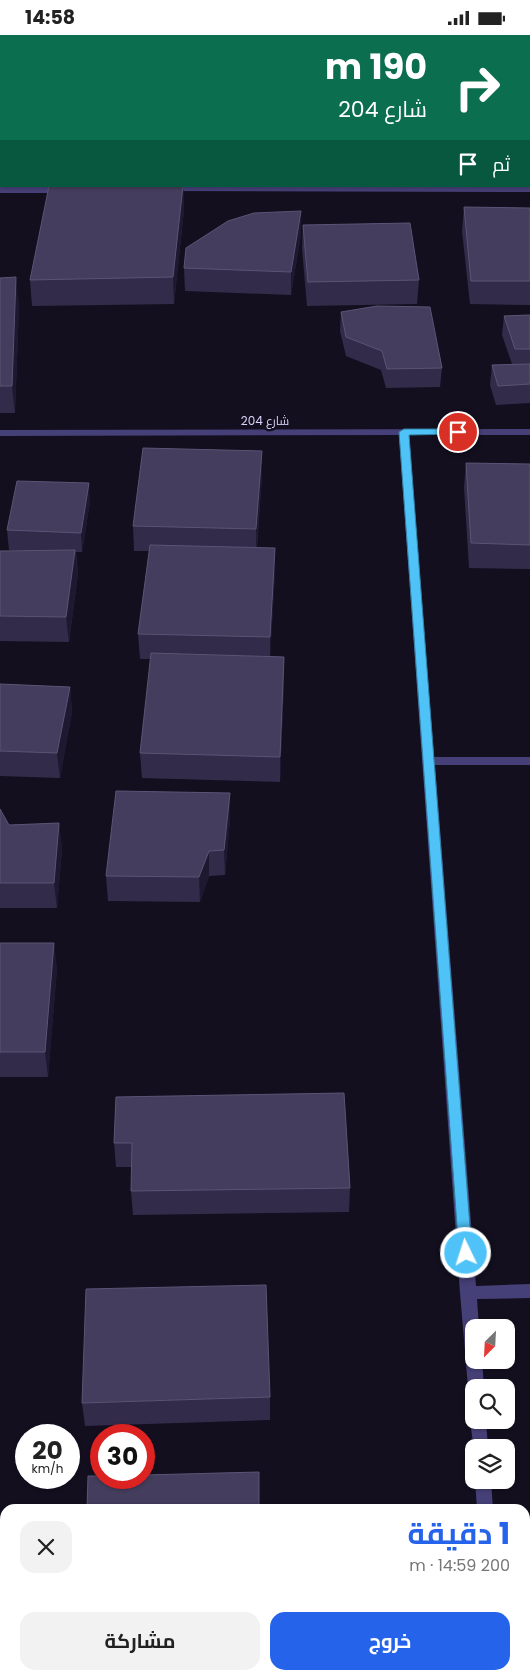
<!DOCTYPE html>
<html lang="ar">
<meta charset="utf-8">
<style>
:root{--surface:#fff;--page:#f2f2f2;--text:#222;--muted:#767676;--accent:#2563eb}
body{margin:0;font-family:Poppins,Cairo,sans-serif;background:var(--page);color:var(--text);direction:rtl;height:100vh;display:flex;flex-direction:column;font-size:19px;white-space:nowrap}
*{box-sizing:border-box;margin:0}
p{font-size:16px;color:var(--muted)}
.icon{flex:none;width:28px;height:28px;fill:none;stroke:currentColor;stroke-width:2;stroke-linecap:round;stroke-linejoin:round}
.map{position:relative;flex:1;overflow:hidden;direction:ltr}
.side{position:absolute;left:0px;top:1469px;width:530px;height:176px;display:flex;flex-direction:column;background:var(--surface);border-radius:15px 15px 0 0;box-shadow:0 1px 4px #0004;direction:rtl}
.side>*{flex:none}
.banner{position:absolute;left:0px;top:0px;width:530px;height:152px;box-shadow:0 1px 4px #0004;direction:rtl;background:#0b6e4f;color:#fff;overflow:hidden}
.needle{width:32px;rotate:204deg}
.buttons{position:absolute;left:465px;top:1284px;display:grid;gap:10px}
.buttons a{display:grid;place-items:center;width:50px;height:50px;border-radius:10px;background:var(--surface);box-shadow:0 1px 4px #0004;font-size:25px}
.speed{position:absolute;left:15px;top:1389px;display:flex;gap:10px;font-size:25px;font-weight:700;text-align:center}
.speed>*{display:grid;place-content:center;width:65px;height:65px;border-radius:50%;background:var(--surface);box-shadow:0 1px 4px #0004;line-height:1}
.speed small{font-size:12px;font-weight:400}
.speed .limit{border:8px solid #d22;background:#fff;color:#111}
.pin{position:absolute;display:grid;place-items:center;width:42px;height:42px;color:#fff;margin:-21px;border:2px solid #fff;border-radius:50%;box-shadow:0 1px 5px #0007}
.me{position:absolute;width:55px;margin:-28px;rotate:356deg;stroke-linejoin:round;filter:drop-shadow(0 0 4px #0008)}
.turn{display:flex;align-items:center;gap:18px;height:105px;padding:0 20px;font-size:22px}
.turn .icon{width:65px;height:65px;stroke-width:2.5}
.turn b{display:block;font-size:35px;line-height:42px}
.then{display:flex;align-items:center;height:48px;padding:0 20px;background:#0003;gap:10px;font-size:19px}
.round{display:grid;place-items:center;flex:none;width:52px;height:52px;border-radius:15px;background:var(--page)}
.head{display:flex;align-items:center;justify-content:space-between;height:85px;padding:0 20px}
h1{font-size:30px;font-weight:700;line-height:38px;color:var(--accent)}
.cta{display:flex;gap:10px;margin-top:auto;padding:10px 20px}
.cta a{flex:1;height:58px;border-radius:15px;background:var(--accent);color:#fff;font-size:20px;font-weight:700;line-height:58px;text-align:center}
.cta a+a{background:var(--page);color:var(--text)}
.status{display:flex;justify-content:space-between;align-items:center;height:35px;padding:0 25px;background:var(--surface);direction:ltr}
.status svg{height:14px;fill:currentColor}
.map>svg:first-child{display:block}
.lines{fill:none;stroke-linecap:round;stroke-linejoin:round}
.street{fill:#464078;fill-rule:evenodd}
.secondary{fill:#8076ed;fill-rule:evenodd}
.wall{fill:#332b4a}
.shaded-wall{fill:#1e1831}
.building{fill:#443d5d;stroke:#5c5475}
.route{fill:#4fc3f7;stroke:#337fa1}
.labels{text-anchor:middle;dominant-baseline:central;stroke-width:5;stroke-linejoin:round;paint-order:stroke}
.far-street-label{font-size:12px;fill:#d9d3f9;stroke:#130f1f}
</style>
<div class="status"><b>14:58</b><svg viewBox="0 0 49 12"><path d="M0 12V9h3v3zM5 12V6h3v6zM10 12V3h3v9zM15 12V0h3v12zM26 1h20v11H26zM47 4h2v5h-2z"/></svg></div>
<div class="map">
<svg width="530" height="1644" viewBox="0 0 530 1644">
<rect width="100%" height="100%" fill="#130f1f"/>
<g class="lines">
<!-- street -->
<path class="street" d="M487,0H495L496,1H488Z
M529,56H530V61H529Z
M0,63H1V67H0Z
M167,151H530V157L164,156V152Z
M0,152H65L69,155L65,158H0Z
M530,394V400H409L434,722H530V730H435L476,1251L530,1249V1263L477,1264L479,1292H474V1325H482L484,1352H474V1358L470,1357L468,1352L460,1258L399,400L0,401V395Z
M474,1379V1385H486L488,1412H474V1416L470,1385Z
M475,1445H491L493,1474H477Z
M489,1640H507V1644H489Z"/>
<!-- secondary -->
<path class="secondary" d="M529,93H530V97H529Z
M0,96H1V100H0Z
M529,114H530V118H529Z
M0,117H1V121H0Z"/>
</g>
<!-- wall -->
<path class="wall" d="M183,151L184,175L174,269L32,271L30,245Z
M464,172L530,173V270L470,269L462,196Z
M301,176V199L291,260L185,256L184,233Z
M303,190L419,245L417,269L307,271L302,213Z
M0,243L19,269L15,378H0Z
M341,277L442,333L440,352L386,353L381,335L346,321L340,296Z
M530,280V368L496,370L490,350L492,330L512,329L502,300L504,281Z
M466,428L530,429V534L469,533L464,452Z
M262,440L257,513H275V538L270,621L284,622V647L280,747L142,743L140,718L151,624H140L138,599L149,516H134L133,491Z
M90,467L82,517H76L78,539L69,607L0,606V516H30L9,515L7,495Z
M0,649L70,652L72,677L60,743L0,741Z
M230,758V784L225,840L209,841L200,867L108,866L106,841Z
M0,774L9,790L59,788L62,814L57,873H0Z
M0,908L57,933L48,1042H0Z
M116,1062L350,1153L349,1177L133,1180L131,1156V1132H116L114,1108Z
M270,1362V1385L85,1391L82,1368Z
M263,1640H411V1644H263Z"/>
<!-- shaded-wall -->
<path class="shaded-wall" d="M183,151L184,175L174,269L173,242Z
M301,176V199L291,260V237Z
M16,242L19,269L15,378L12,351Z
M262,416V440L256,519V494Z
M89,448L90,467L82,517L81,498Z
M275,513V538L270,627V602Z
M75,515L78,539L69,607L66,582Z
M284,622V647L280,747V722Z
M70,652L72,677L60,743L57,718Z
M230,758V784L225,840L224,815Z
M59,788L62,814L57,873L54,848Z
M209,816V841L200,867L199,842Z
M54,908L57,933L48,1042L45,1017Z"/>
<!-- building -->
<path class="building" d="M239,0H310V1H239Z
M49,151H183L173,242L30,245Z
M464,172L530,173V246H471Z
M301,176L291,237L184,233L186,213L228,186L254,178Z
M410,188L419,245L308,247L303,190Z
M16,242L12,351H0V243Z
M377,271L430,272L442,333L387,334L382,316L346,302L341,277Z
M530,280V314H515L504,281Z
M530,329V349L498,351L492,330Z
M143,413L262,416L256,494L133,491Z
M466,428L530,429V510L471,508Z
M17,446L89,448L81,498L7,495Z
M150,510L275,513L270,602L138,599Z
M75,515L66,582L0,581V516Z
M151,618L284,622L280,722L140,718Z
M0,649L70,652L57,718L0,716Z
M116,756L230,758L224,815L209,816L199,842L106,841Z
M0,774L9,790L59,788L54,848H0Z
M0,908H54L45,1017H0Z
M344,1058L350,1153L131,1156L132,1108H114L116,1062Z
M266,1250L270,1362L82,1368L86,1254Z
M259,1437V1474H87L88,1441H101V1442H144V1440Z
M266,1640H411V1644H324V1641L321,1644H268Z"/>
<!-- route -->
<path class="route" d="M404,394H458L462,397L458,399L409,400L472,1218L470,1223L466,1224L461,1223L459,1218L399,397Z"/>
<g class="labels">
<!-- far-street labels -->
<g class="far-street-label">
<text x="265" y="385">شارع 204</text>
</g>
</g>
</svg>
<div class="buttons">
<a><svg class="needle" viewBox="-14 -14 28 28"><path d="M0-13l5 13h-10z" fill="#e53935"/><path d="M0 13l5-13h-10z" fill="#767676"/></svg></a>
<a><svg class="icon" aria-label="search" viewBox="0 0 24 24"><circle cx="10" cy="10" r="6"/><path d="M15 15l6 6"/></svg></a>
<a><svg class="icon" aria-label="layers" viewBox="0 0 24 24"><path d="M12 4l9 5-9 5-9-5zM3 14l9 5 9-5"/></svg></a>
</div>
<div class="speed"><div>20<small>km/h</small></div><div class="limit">30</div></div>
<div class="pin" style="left:458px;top:397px;background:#d93025"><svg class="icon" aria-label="arrive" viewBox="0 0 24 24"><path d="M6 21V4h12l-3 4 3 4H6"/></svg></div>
<svg class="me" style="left:466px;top:1218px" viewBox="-20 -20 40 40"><circle r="17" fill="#4fc3f7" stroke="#fff" stroke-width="3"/><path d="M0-11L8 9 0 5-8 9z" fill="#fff"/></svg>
<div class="banner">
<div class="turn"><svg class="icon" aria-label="right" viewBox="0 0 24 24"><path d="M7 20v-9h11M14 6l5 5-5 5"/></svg><div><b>190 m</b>شارع 204</div></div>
<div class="then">ثم<svg class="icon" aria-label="arrive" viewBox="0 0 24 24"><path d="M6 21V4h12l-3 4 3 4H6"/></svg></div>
</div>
<section class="side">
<div class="head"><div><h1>1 دقيقة</h1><p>200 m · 14:59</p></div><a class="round"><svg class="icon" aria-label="close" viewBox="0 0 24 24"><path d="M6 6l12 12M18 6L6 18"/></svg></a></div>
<div class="cta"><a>خروج</a><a>مشاركة</a></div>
</section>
</div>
